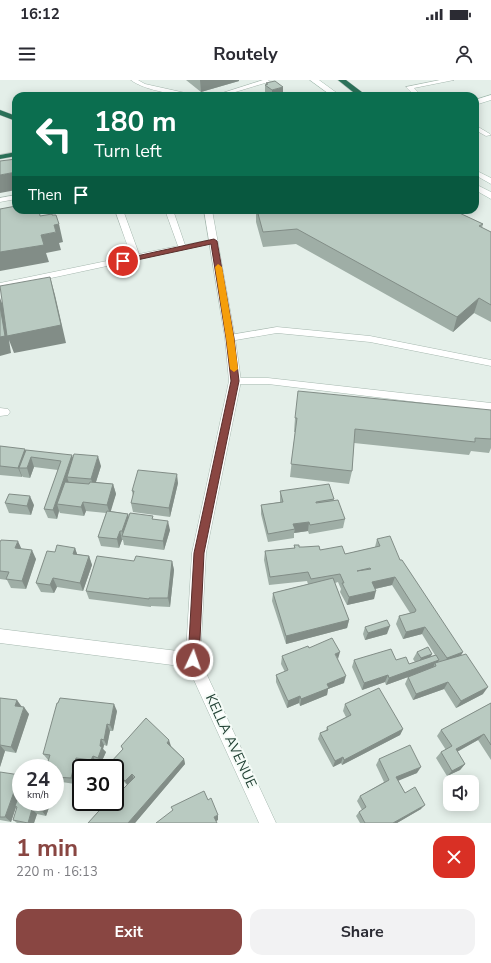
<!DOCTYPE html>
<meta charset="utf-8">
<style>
:root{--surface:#fff;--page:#f2f2f3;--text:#2b2b33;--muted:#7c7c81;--accent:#894642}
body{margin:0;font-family:"Nunito Sans",sans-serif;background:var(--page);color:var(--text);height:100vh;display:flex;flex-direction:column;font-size:15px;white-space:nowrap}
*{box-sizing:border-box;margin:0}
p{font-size:13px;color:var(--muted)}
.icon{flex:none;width:22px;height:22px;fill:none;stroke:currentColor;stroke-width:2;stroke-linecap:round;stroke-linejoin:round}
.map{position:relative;height:743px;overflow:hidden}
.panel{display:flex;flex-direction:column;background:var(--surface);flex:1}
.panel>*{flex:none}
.hud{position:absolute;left:12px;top:12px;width:467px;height:122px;border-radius:12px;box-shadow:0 2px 10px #0003;background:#0b6e4f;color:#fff;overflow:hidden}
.buttons{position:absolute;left:443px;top:695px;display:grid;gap:8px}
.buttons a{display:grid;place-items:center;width:36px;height:36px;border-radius:8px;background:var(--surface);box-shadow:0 2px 10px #0003;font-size:20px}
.speed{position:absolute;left:12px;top:679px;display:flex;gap:8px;font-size:20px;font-weight:700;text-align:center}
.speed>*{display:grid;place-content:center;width:52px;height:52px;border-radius:50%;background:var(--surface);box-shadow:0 2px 10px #0003;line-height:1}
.speed small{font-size:10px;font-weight:400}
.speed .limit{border:2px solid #111;border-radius:6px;background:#fff;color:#111}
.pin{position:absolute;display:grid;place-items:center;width:34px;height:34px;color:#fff;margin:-17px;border:2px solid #fff;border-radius:50%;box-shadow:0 1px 4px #0007}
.me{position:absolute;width:44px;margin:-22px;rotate:3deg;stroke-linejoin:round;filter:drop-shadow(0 0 3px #0008)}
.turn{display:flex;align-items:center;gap:14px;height:84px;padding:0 16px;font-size:18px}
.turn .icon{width:52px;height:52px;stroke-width:2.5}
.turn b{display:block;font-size:28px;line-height:34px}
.then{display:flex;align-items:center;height:38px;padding:0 16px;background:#0003;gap:8px;font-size:15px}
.round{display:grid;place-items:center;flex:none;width:42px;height:42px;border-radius:12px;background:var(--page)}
.overview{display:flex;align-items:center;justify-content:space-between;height:68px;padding:0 16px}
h1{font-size:24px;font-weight:700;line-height:30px;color:var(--accent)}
.cta{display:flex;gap:8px;margin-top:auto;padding:8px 16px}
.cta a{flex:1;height:46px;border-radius:12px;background:var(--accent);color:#fff;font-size:16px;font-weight:700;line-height:46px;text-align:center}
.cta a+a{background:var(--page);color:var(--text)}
.status{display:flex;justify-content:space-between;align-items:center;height:28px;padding:0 20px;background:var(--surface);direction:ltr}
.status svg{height:11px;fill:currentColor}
header{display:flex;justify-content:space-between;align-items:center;height:52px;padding:0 16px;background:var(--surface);font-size:18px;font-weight:700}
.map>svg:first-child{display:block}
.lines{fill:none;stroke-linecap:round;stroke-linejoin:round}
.lane-casing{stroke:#a6b8af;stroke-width:1}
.street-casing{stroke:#a6b8af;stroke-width:1}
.secondary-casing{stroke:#a2bbaf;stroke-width:1}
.highway-casing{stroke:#c1cac6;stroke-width:1}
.lane{fill:#fff;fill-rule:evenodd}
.street{fill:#fff;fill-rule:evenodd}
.secondary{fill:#fff;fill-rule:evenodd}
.highway{fill:#2b7159;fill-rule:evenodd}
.wall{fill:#9faea6}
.shaded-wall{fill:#828d87}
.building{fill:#b9cac1;stroke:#828d87;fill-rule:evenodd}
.route{fill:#894642;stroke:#592e2b}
.slow{fill:#f59e0b}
.labels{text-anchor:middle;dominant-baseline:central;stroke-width:4;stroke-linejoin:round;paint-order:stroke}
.street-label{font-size:14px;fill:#224235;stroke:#f5fbf7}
</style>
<div class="status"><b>16:12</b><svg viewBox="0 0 49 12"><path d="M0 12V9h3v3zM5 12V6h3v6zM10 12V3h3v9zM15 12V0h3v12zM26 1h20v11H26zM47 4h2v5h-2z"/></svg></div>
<header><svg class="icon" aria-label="menu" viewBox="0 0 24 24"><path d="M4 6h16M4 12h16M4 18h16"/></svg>Routely<svg class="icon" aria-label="person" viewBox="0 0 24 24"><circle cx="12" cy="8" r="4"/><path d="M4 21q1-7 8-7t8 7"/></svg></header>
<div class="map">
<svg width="491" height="743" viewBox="0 0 491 743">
<rect width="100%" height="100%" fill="#e4efe9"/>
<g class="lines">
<!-- lane casing -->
<g class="lane-casing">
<path id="lane" d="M131,0H138L145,4L199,16C182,16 144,11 131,0Z
M263,0H268L286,16H279L265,3L222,16H213Z
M440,0H454L414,8L422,16H415L406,7Z
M475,45L490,54L491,55L486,56L475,50Z
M16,115V119L0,122V118Z
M115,130H123L139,174L178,166L165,130H173L185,165L214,159L218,161L214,163L0,209V203L131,176Z
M277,247L370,256L491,280V286L370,262L277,253L230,261L226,258L230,255Z
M235,298H268L491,323V331L268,304H235L230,301Z
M0,328L8,329L10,332L8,335L0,336Z"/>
</g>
<!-- street casing -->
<g class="street-casing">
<path id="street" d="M204,130H212L235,258L241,301L206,473L200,580L276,743H259L188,587L0,563V549L186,572L192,473L229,301L225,258Z"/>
</g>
<!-- secondary casing -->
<g class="secondary-casing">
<path id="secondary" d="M310,0H319L341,16H332Z
M491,15V20L475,25V20Z
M475,90L491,98V104L475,95Z
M475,104L491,112V119L475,110Z"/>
</g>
<!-- highway casing -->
<g class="highway-casing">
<path id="highway" d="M338,0H346L367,16H358Z
M0,30L16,36V41L0,35Z
M16,72V76L0,79V75Z"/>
</g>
<!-- lane -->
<use href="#lane" class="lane"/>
<!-- street -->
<use href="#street" class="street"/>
<!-- secondary -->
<use href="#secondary" class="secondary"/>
<!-- highway -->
<use href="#highway" class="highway"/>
</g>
<!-- wall -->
<path class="wall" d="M186,0H239V1L201,12Z
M266,3L272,10V16H265V5H266Z
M256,130H453L483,144L482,148L491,152V242L474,233L453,252L296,164L263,167L256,142Z
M491,330V368L489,373L471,371L469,375L354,363L352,391L349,404L290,397L295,352H294L295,338Z
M0,366L73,377L101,386L96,402L113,404L116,414L110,431L128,434L129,437L153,439L170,450L164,470L124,465L123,460H122L119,468L101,466L98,457L106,433L86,431L84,436L60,433L59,431L57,439L48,438L44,429L58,390L34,387L30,398L23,397L22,396V397L0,395Z
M178,403L170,437L133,432L131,423L133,416L132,411Z
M280,411L334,419L333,421L345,439L343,448L309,454L308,451L294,453V458L268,462L261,434V425L280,422Z
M5,423L34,425L31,435L9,433Z
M377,459L400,480L461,576L483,614L456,628L444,609L413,620L405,604L408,597L386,605L385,602L362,610L352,587L354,580H396L409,584L415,582L413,579L417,572L432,574L431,576L435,575L422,554L403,559L396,544L399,536L410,533L392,505L375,509L374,519L347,525L340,512L341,509L338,502L335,503L349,540L347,548L286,564L272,521L273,513L308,504L307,501L269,505L264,480L265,471L294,468V465L299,467L345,474L375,467Z
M0,462L21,469L36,479L26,509L11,508L7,500L0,499Z
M75,468L77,474L89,476L92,485L83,511L57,507L54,513L41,512L36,503L55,472Z
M134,481H172L174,490L170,527L151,526V527L89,519L86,511Z
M365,547L387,554L365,560L363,554Z
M309,568L338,579L344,603L328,609L327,615L300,626L299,623L287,628L276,602V595L285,592L281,584L282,576Z
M0,618L29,634L16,673L5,671L0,687Z
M491,623V680L478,660L457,672L465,684L460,690L447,696L436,678L441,672L446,670L437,656L441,650Z
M345,624L403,649L400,655L342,685L341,683L333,687L318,659L320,653L326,650L327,647L346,637L343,631Z
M117,631L113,651H110L107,666L104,665L103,669L106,672L101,683L96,682L95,686L80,684L75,704L55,701V688L43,674Z
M121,666H171L184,679L185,684L135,743H88L119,713L127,705L115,692V688H112L109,684L123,670Z
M379,679L417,693L398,700L405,713L421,729L397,743H360L356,736L359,732L362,730L357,721L360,716L384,702L376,685Z
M0,692L21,722H51L46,736L37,734L34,743H17L13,740L17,728L16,727L11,742L0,740Z"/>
<!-- shaded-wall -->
<path class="shaded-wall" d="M200,0H239V1L201,12Z
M283,7V16H272V10Z
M16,92V110L0,113V95Z
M59,144L63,162L59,163L54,145Z
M56,152L61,170L46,173L49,182L0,191V172L41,155Z
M50,197L55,215L66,263L14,273L9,260L11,273L0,276V218L4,228Z
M479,218L474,233L453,252L457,237Z
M25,369L29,378L19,388L22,396V397L18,388Z
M72,375L75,384L67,397L69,403L57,424L59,431L57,439L53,430Z
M98,376L101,386L94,408L91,399Z
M31,377L34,387L30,398L27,388Z
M177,394L178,403L170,437L169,428Z
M113,404L116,414L110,434L107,425Z
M30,416L34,425L31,435L27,426Z
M83,422L86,431L84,436L81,427Z
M128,434L130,443L124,457L122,451Z
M168,441L170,450L164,470L163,461Z
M309,442L308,451L294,453L295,449L293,444Z
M120,451L122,460L119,468L117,459Z
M18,461L22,470L15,468Z
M75,468L78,477L73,474Z
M32,470L36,479L26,509L22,501Z
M89,476L92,485L83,511L80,503Z
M172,481L174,490L170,527L168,518Z
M395,497L392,505L370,510L372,502Z
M53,498L57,507L54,513L50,505Z
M376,511L374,519L347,525L349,517Z
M349,540L347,548L286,564V556Z
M390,546L387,554L365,560L368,553Z
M425,547L422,554L403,559L406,552Z
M340,572L338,579L335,574Z
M463,572L459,579L442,585L447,578Z
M432,574L428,581L417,586L421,578Z
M439,580L436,585L435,583L433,588L386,605L389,598Z
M388,595L385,602L362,610L364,603Z
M346,596L344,603L328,609L327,615L300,626L301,619L327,604Z
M448,602L444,609L413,620L416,614Z
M488,607L483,614L456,628L461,621Z
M300,616L299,623L287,628L288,621Z
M17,620L22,627L15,626Z
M114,624L117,631L113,651L110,645Z
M24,627L29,634L16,673L11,667Z
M107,644L110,651L107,666L104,660Z
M403,649L400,655L342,685L344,680Z
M484,654L478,660L451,675L456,669Z
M101,659L104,665L103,669L106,672L101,683L98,678Z
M169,660L171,666L169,669L167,663Z
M0,665L5,671L0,687Z
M93,676L96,682L95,686L91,680Z
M343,677L341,683L333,687L335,681Z
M76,678L80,684L75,704L71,698Z
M184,679L185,684L135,743H128Z
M465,684L460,690L447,696L452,691Z
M421,687L417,693L393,703L396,697Z
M132,694L134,699L128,706L125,701Z
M20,695L21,697V712L11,742L5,737Z
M44,722H51L46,736L42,731Z
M425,725L421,729L397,743H393Z
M32,729L37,734L34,743H28Z
M218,735V740L215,742L214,737Z"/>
<!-- building -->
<path class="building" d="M275,1L283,7L272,10L265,5L268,4L266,3Z
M16,79V92L0,95V81Z
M16,126V130H39L40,136L52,134V135H56L59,144L54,145L56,152L41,155L44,165L0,172V129Z
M257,130H453L483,144L479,146L491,152V225L479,218L457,237L297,149L263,152Z
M50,197L61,245L7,256L0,206Z
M0,226L5,256L0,257Z
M298,311L491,330V359L475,358V362L355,349L352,391L291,384L297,338H295Z
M0,366L25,369L18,388L0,386Z
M26,370L72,375L53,430L44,429L61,381L31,377L27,388H19Z
M74,374L98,376L91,399L67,397Z
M138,390L177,394L169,428L131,423L134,411H132Z
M65,402L89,404L90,402L113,404L107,425L83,422L81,427L57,424Z
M329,404L334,419L316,422V423L338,420L345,439L310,445L309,442L293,444L295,449L268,454L261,425L283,422L280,411Z
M9,414L30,416L27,426L5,423Z
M107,431L128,434L122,451H120L117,459L98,457Z
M130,433L153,436L152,439L168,441L163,461L122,456Z
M390,456L400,480H402L463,572L447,578L425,547L406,552L399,536L415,532L416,530L395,497L372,502L376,511L349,517L342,503H344L340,494L311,499L308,492L270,497L265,471L295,468L294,465H299V467H303L319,466L320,470L342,466L345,474L380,466L377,459ZM370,488L371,489L357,491Z
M1,460L18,461L15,468L32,470L22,501L6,499L9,492L0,491V462Z
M57,465L75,468L73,474L89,476L80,503L53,498L50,505L36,503L47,471L55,472Z
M97,476L134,481L136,476L172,481L168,518H149V519L86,511Z
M333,498L349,540L286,556L273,513Z
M387,540L390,546L368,553L365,547Z
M332,558L340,572L335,574L346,596L327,604L329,608L301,619L300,616L288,621L276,595L288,590L282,576L308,566L309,568Z
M428,567L432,574L421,578L417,572Z
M391,569L396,580L406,577L409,584L436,575L439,580L389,598L388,595L364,603L354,580Z
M466,574L488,607L461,621L448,602L416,614L408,597L436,586L435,583Z
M379,608L403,649L344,680L343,677L335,681L320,653L328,650L327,647L351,635L345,624Z
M0,618L17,620L15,626L24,627L11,667L0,665Z
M60,618L114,624L110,645L107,644L104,660L101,659L100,666L102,667L98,678L93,676L91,680L76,678L71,698L55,697V688H46L50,675L43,674L57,623H58Z
M491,623V665L484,654L456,669L465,684L452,691L441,672L452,666L441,650Z
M146,638L169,660L167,663L184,679L128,743H88L107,722H115V713L117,711L119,713L135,697L132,694L125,701L115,690V688H113L109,684L123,669L121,666Z
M410,665L421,687L396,697L405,713L415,707L425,725L393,743H365L359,732L366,727L360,716L389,700L379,679Z
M0,692L20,695L5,737H0Z
M21,710V722H44L42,731L32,729L28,743L13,740L17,727L15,726Z
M204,711L208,720L211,718L218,735L214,737L217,743H156L173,730L171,727Z"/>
<!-- route -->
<path class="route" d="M214,159L217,161L234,258L239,301L204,473L199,580L197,583L193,585L189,583L188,580L194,473L231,301L226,258L211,164L123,183L119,181L123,179Z"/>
<!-- slow -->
<path class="slow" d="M218,184L222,187L234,258L238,289L234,292L230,289L226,258L215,187Z"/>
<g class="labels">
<!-- street labels -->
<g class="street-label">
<text transform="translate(231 661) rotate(65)">KELLA AVENUE</text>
</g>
</g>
</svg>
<div class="buttons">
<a><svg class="icon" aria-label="sound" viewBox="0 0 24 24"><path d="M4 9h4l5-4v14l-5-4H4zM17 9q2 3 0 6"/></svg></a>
</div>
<div class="speed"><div>24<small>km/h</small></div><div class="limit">30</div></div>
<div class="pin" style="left:123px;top:181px;background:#d93025"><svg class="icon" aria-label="arrive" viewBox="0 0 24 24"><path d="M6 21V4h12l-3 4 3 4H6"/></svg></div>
<svg class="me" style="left:193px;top:580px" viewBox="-20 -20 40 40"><circle r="17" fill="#894642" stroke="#fff" stroke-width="3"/><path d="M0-11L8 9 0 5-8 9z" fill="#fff"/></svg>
<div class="hud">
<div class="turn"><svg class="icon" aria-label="left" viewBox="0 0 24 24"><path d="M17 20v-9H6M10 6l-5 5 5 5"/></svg><div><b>180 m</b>Turn left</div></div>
<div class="then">Then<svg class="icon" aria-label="arrive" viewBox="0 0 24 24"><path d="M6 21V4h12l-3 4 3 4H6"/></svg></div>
</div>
</div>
<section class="panel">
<div class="overview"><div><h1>1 min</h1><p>220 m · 16:13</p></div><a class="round" style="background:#d93025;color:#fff"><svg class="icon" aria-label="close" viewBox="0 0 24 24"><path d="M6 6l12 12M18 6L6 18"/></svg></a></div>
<div class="cta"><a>Exit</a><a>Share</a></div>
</section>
